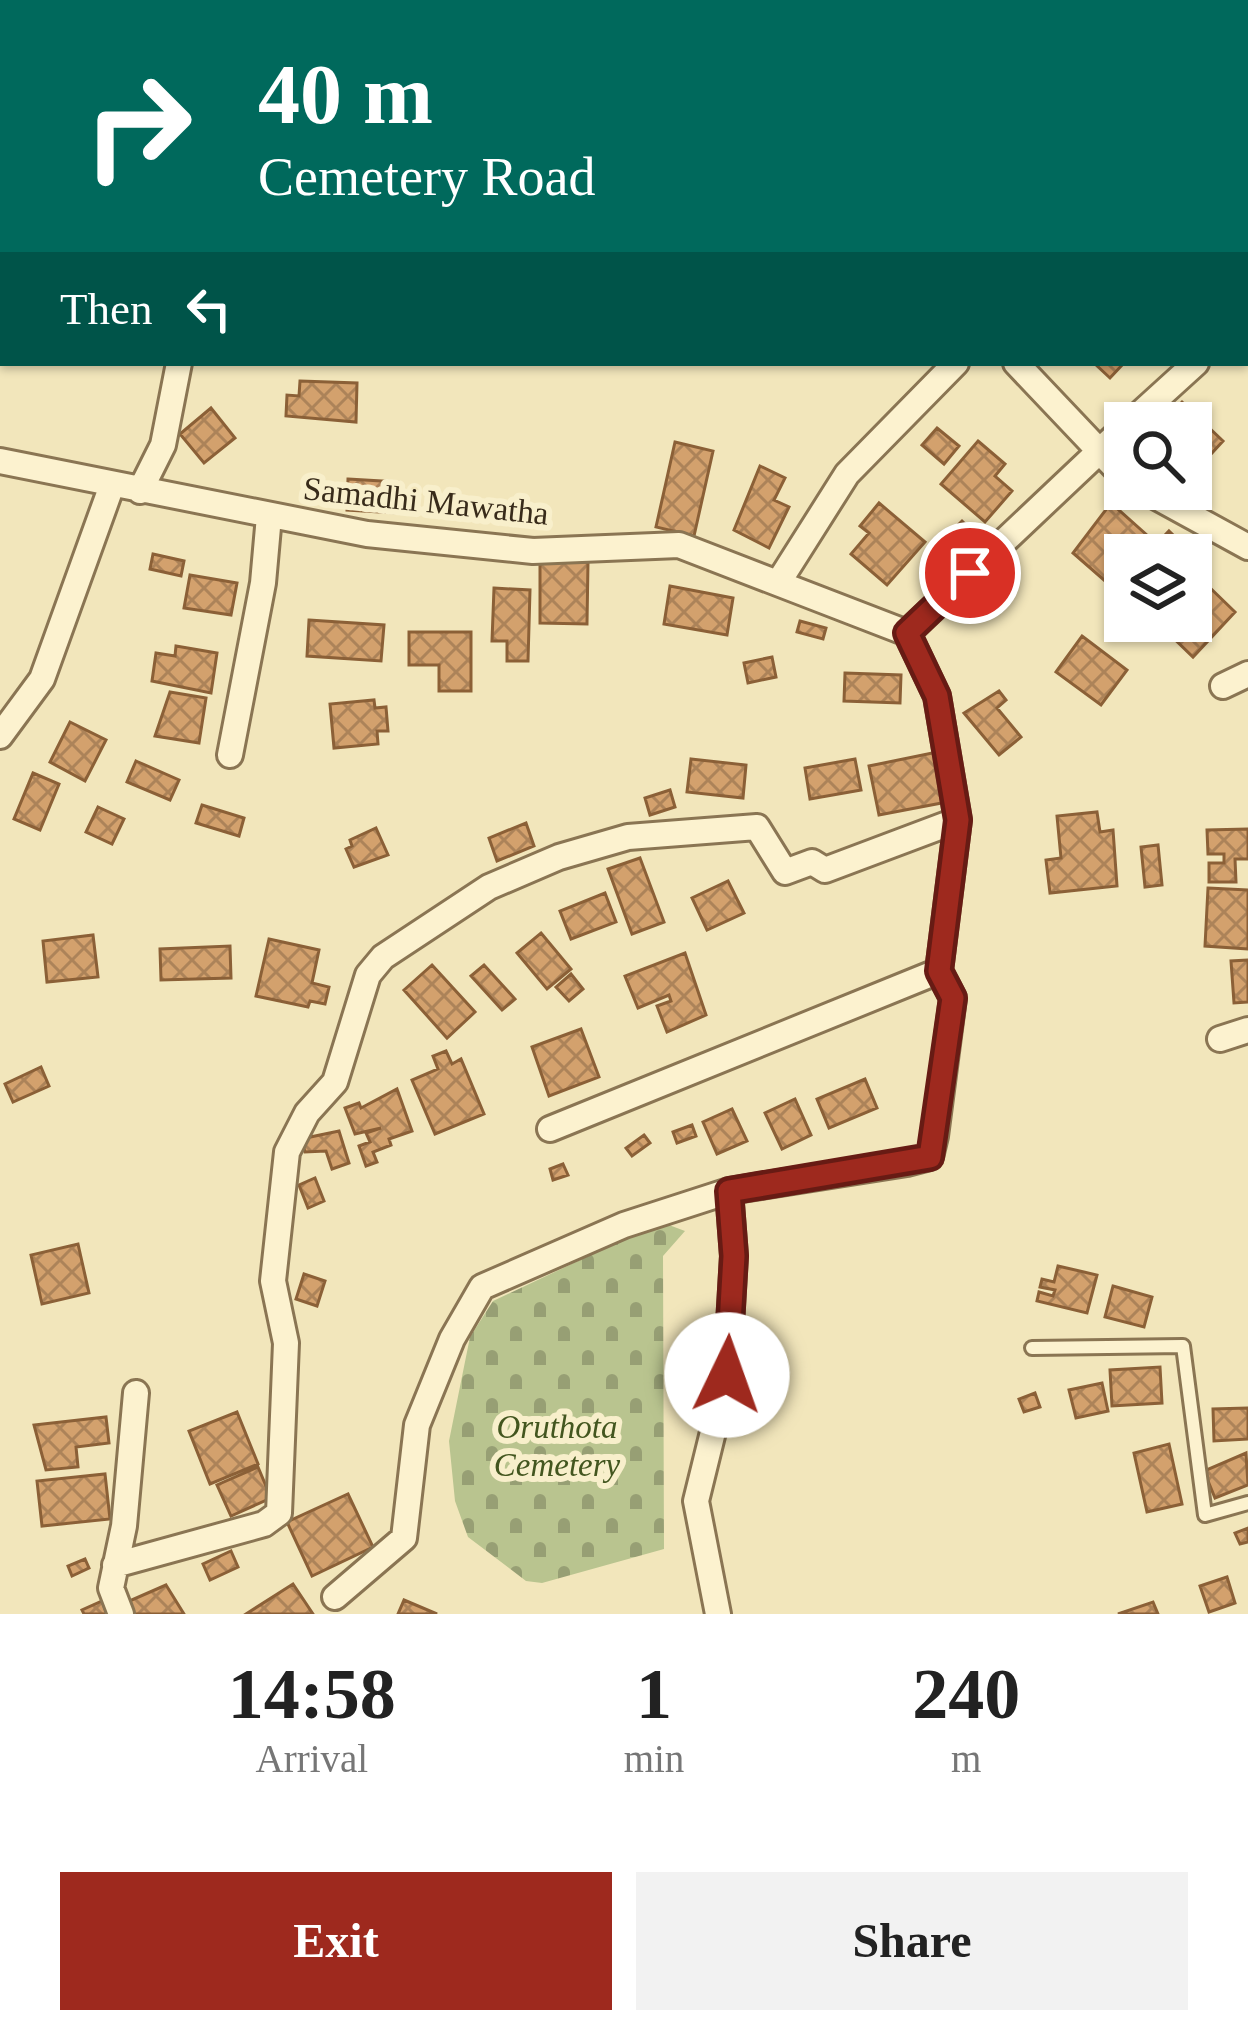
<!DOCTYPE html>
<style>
:root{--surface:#fff;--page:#f2f2f2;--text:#222;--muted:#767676;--accent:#9e291e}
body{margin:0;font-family:Georgia,serif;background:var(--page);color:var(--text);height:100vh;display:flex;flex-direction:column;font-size:45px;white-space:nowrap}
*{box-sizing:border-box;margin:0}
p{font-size:39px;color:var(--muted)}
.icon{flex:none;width:66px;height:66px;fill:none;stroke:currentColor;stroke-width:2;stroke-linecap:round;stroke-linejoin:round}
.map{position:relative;height:1614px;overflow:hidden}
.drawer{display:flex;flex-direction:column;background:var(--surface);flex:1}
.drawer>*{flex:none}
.hud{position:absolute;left:0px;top:0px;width:1248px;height:366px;box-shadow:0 3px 9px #0004;background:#00695c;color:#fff;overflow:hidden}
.tools{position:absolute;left:1104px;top:402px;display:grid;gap:24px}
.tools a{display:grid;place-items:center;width:108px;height:108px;border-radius:0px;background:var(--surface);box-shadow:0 3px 9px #0004;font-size:60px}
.pin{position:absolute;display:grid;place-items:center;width:102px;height:102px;color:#fff;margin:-51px;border:6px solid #fff;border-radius:50%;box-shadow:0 3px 12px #0007}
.me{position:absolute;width:132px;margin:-66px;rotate:3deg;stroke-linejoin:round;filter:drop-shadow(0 0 9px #0008)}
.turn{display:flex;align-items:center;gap:42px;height:252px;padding:0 60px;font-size:54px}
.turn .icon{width:156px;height:156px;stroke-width:2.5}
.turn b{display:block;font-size:84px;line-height:102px}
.then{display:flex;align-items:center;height:114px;padding:0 60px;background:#0003;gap:24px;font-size:45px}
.eta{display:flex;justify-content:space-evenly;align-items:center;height:204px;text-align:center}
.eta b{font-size:72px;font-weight:700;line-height:84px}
.button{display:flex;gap:24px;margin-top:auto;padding:24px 60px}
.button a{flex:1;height:138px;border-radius:0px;background:var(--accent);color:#fff;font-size:48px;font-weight:700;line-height:138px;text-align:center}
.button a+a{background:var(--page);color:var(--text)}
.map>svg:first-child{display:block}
.cemetery{fill:url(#cemetery-stones)}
.building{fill:url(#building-cross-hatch);stroke:#8b6037;stroke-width:3}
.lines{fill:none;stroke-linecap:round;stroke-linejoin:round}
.service-casing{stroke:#8a7553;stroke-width:18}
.minor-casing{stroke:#8a7553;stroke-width:30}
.service{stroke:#fcf2cf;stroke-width:12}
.minor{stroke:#fcf2cf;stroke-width:24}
.route-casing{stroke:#671b14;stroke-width:30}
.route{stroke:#9e291e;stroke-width:21}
.labels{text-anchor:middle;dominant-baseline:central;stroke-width:12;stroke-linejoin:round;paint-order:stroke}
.street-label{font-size:33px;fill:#382b1a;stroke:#f8efcb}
.park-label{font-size:33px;font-style:italic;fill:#43561f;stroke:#f8efcb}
</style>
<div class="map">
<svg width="1248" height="1614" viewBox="0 0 1248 1614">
<defs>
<pattern id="cemetery-stones" width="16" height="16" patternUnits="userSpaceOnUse" patternTransform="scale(3)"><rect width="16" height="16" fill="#b9c48f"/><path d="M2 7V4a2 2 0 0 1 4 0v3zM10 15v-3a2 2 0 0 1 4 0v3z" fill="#979f74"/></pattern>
<pattern id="building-cross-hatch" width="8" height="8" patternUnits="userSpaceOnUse" patternTransform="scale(3)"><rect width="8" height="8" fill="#d3a16d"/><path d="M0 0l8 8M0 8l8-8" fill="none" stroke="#ac8359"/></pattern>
</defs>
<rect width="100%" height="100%" fill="#f2e6bb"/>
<!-- cemetery -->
<path class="cemetery" d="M661,1222L685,1231L663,1256L664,1549L542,1583L526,1581L468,1537L455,1501L449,1441L470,1337L493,1301Z"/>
<!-- building -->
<path class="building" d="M304,0H367L369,1L302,3Z
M895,0H944L938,3Z
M1215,0H1248V32L1245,3Z
M1094,363H1124L1110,378Z
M300,381L357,383L356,422L286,416L287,395L299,396Z
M1182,402L1223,441L1201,465L1191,456V423H1162Z
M211,408L235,438L204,463L180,434Z
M937,428L959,446L944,464L922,445Z
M978,441L1005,464L995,476L1012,491L985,522L941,484Z
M675,442L713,451L694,536L656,527Z
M760,466L785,478L774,500L789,507L769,548L734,530Z
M348,479L398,482L396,513L347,510Z
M879,503L925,542L887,585L851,554L869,533L860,526Z
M1111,503L1148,536L1105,581L1073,553Z
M962,521L978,537L964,551L948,535Z
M1169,531L1200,561L1191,570V555H1146Z
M153,554L184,561L181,576L150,569Z
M540,561L588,562L587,624L540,623Z
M190,575L237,583L231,615L184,608Z
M1203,581L1235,612L1193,657L1161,626L1166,621H1191V594Z
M670,586L733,598L727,635L664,624Z
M494,588L530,590L528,661H507V641H492Z
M309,620L384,625L381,661L307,656Z
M800,621L826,628L823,639L797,632Z
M409,632H471V691H439V665H409Z
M1082,636L1127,670L1101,705L1056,672Z
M176,646L217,653L211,693L152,681L156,653L175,656Z
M772,657L776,677L748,683L744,663Z
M845,673L901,675L900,703L844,701Z
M999,691L1006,700L997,708L1021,737L999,755L964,713Z
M170,692L206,698L199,743L155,736Z
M374,700L375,708L386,707L388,731H377L378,744L334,748L330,704Z
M70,722L106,740L85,781L50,762Z
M942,751L952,801L879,815L869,766Z
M691,759L746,765L743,798L687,792Z
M855,759L861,790L810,799L805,768Z
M136,761L179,780L170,800L127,782Z
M33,773L59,784L40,830L14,819Z
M670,790L675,807L650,815L645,798Z
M202,805L244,818L239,836L196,823Z
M98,807L124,819L112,844L86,832Z
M1097,812L1100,832L1113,830L1117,886L1050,893L1046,860L1061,858L1057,816Z
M526,823L534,846L497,861L489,838Z
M376,828L388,855L354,867L346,849L352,846L350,840Z
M1248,829V859H1235L1236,882H1209V863H1224V854H1208L1207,830Z
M1158,845L1162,885L1145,887L1141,847Z
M640,858L664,922L632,934L608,869Z
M728,881L744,913L707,930L692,898Z
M1208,888L1248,890V949L1205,946Z
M605,893L616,922L571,939L560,911Z
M541,933L571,969L547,989L517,953Z
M93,935L98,977L47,982L43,941Z
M269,939L319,950L312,983L329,987L325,1004L310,1001L308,1007L256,996Z
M230,946L231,978L161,980L160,949Z
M685,953L706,1015L667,1032L657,1006L671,1001L669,995L638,1008L625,976Z
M1248,960V1002L1234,1003L1231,961Z
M432,965L475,1012L447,1038L404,990Z
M484,965L515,999L502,1010L471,976Z
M571,974L583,989L569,1001L556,987Z
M581,1029L599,1077L549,1096L532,1047Z
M446,1051L452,1064L461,1059L484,1114L435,1134L412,1080L438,1069L433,1056Z
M41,1067L49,1086L13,1102L5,1084Z
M865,1079L877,1108L829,1128L817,1099Z
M397,1089L412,1131L389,1139L391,1145L373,1152L377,1162L366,1166L359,1146L370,1142L366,1133L381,1128L355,1134L345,1108L359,1103L361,1108Z
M795,1099L811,1135L782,1149L765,1113Z
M732,1109L747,1141L717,1154L703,1122Z
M692,1125L696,1136L677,1143L673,1132Z
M339,1131L349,1163L332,1169L326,1151L305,1152L301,1139Z
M644,1135L650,1143L632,1156L626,1148Z
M563,1164L568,1175L553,1180L550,1169Z
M315,1178L324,1201L308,1208L299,1185Z
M78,1244L89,1293L42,1304L31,1255Z
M1058,1266L1097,1275L1087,1313L1037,1301L1039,1292L1053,1296L1055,1290L1040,1287L1042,1279L1054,1282Z
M304,1274L325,1281L317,1306L296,1299Z
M1113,1286L1152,1297L1144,1327L1105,1317Z
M1160,1367L1162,1403L1112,1406L1110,1370Z
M1102,1383L1108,1411L1076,1418L1069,1390Z
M1035,1393L1040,1407L1024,1412L1019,1399Z
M1248,1408V1439L1214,1441L1213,1409Z
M237,1412L258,1464L210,1484L189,1431Z
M106,1417L109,1443L76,1447L78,1467L46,1470L34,1425Z
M1169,1444L1182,1504L1147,1512L1134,1453Z
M1246,1453L1248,1485L1215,1498L1204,1471Z
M258,1467L271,1498L231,1516L217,1485Z
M105,1474L110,1519L42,1526L37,1481Z
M348,1494L373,1547L312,1576L287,1522Z
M1248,1528V1542L1240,1544L1235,1533Z
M231,1551L238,1567L210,1580L203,1564Z
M85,1559L89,1568L72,1576L68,1566Z
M1227,1577L1235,1603L1209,1612L1200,1586Z
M293,1584L313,1614H246Z
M166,1585L184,1614H133L127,1602Z
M404,1600L437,1614H398Z
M102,1601L107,1614H84L82,1610Z
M1153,1602L1158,1614H1118Z"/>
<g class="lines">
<!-- service casing -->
<g class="service-casing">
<path id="service" d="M1032,1348L1183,1346L1205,1515L1248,1503"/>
</g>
<!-- minor casing -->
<g class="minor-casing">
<path id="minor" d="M804,0L805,3
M767,3L780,0
M1078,3L1083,0
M1245,319L1248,316
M1016,363L1125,478
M1130,423L1196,363
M0,461L367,534L533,551L679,545L907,633
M1142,489L1248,547
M140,491L163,445L179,363
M778,583L847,474L956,363
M907,633L1125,427
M1223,686L1248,674
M0,736L42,679L112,485
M230,755L263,583L269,516
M1220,1039L1248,1030
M550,1129L939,971
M115,1565L264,1524L279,1513L286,1343L273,1281L287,1152L307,1113L335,1082L368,975L383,957L489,887L559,857L628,837L757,827L785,872L812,862L825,870L958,820
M335,1597L404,1538L417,1425L452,1339L482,1287L624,1225L729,1191
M121,1614L111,1588L124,1526L136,1393
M718,1614L696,1501L727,1375L734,1256L729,1191L907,1163L930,1157L935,1136L953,998L939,971L958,820L937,696L907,633"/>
</g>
<!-- service -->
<use href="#service" class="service"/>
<!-- minor -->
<use href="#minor" class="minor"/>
</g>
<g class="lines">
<!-- route casing -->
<g class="route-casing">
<path id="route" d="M727,1375L734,1256L729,1191L930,1157L953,998L939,971L958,820L937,696L907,633L970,573"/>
</g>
<!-- route -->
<use href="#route" class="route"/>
</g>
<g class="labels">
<!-- street labels -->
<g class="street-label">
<text transform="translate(426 501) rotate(6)">Samadhi Mawatha</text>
</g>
<!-- park labels -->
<g class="park-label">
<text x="557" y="1427">Oruthota<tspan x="557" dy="38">Cemetery</tspan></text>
</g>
</g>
</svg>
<div class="tools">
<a><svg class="icon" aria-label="search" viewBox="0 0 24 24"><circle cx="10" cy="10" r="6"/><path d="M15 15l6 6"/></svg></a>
<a><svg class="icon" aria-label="layers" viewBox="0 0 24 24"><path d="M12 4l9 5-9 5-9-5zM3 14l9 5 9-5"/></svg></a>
</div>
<div class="pin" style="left:970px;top:573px;background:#d93025"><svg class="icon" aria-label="arrive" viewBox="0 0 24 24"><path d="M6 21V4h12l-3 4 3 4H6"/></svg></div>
<svg class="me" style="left:727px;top:1375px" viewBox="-20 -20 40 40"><circle r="19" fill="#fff"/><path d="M0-13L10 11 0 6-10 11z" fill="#9e291e"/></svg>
<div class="hud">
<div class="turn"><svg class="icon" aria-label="right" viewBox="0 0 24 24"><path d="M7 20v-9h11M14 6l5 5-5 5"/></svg><div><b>40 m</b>Cemetery Road</div></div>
<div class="then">Then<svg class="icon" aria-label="left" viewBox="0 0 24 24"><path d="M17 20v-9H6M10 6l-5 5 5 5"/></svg></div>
</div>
</div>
<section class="drawer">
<div class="eta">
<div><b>14:58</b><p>Arrival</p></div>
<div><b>1</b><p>min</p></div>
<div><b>240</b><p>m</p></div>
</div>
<div class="button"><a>Exit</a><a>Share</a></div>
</section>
